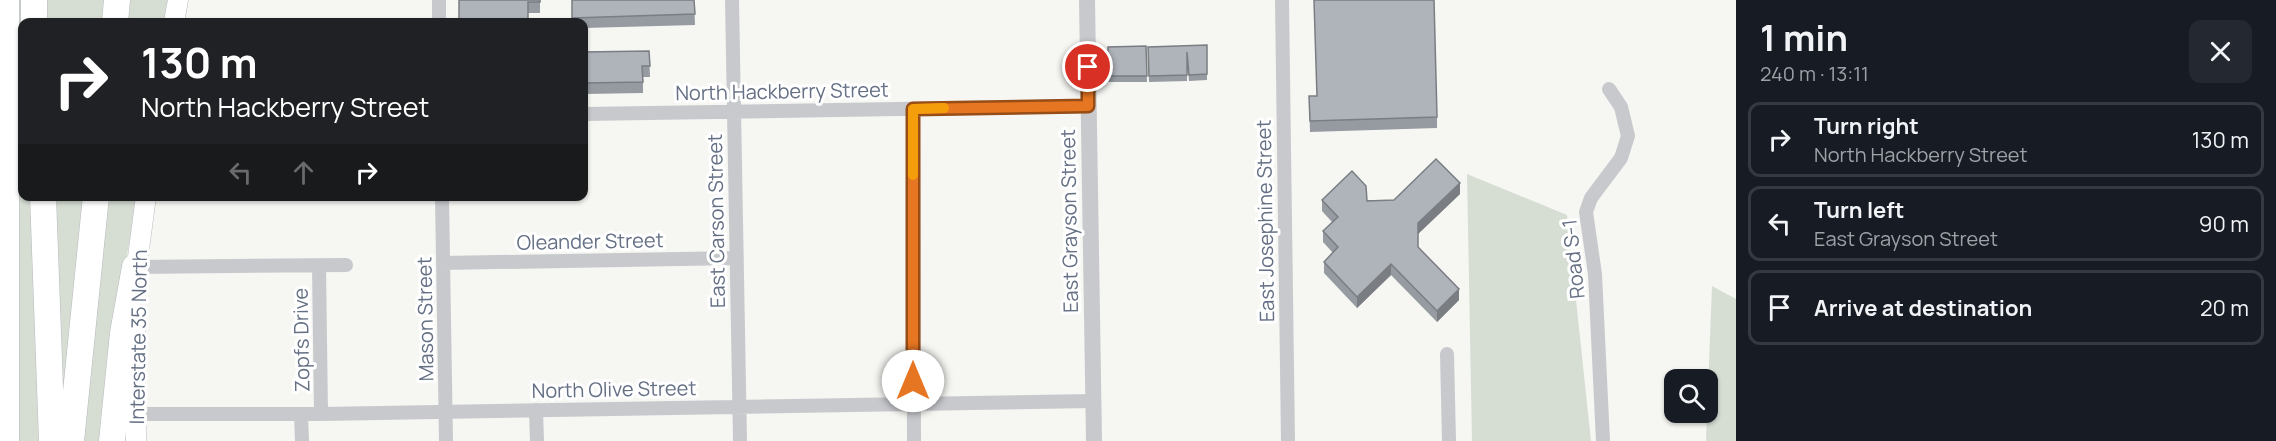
<!DOCTYPE html>
<meta charset="utf-8">
<style>
:root{--surface:#171b24;--page:#242831;--text:#f1f3f6;--muted:#9ea1a6;--line:#363941}
body{margin:0;font-family:Manrope,sans-serif;background:var(--page);color:var(--text);height:100vh;display:flex;flex-direction:column;font-size:22px;white-space:nowrap}
*{box-sizing:border-box;margin:0}
p{font-size:20px;color:var(--muted)}
.icon{flex:none;width:33px;height:33px;fill:none;stroke:currentColor;stroke-width:2;stroke-linecap:round;stroke-linejoin:round}
.map{position:relative;flex:1;overflow:hidden}
.sheet{display:flex;flex-direction:column;background:var(--surface);width:540px}
.sheet>*{flex:none}
.guide{position:absolute;left:18px;top:18px;width:570px;height:183px;border-radius:12px;box-shadow:0 2px 4px #0004;background:#202124;color:#fff;overflow:hidden}
.buttons{position:absolute;left:1664px;top:369px;display:grid;gap:12px}
.buttons a{display:grid;place-items:center;width:54px;height:54px;border-radius:12px;background:var(--surface);box-shadow:0 2px 4px #0004;font-size:30px}
.pin{position:absolute;display:grid;place-items:center;width:51px;height:51px;color:#fff;margin:-26px;border:3px solid #fff;border-radius:50%;box-shadow:0 2px 6px #0007}
.me{position:absolute;width:66px;margin:-33px;rotate:0deg;stroke-linejoin:round;filter:drop-shadow(0 0 4px #0008)}
.turn{display:flex;align-items:center;gap:21px;height:126px;padding:0 24px;font-size:27px}
.turn .icon{width:78px;height:78px;stroke-width:2.5}
.turn b{display:block;font-size:42px;line-height:51px}
.lanes{display:flex;align-items:center;height:57px;padding:0 24px;background:#0003;justify-content:center;gap:30px;direction:ltr}
.lanes .off{opacity:.35}
.round{display:grid;place-items:center;flex:none;width:63px;height:63px;border-radius:12px;background:var(--page)}
.summary{display:flex;align-items:center;justify-content:space-between;height:102px;padding:0 24px}
h1{font-size:36px;font-weight:700;line-height:45px}
ul{padding:0;list-style:none}
li{display:flex;align-items:center;gap:18px;height:75px;margin:0 12px 9px;padding:0 12px;border:3px solid var(--line);border-radius:12px}
li div{flex:1}
li b{display:block;font-size:22px}
li em{font-style:normal}
main{display:flex;flex:1;min-height:0}
.map>svg:first-child{display:block}
.green{fill:#d6ded4}
.lines{fill:none;stroke-linecap:round;stroke-linejoin:round}
.secondary-casing{stroke:#b9bcc1;stroke-width:21}
.motorway-casing{stroke:#b7b9bd;stroke-width:27}
.minor{stroke:#c7c9cd;stroke-width:14}
.tertiary{stroke:#c7c9cd;stroke-width:16}
.secondary{stroke:#fff;stroke-width:20}
.motorway{stroke:#fff;stroke-width:26}
.wall{fill:#969ba1}
.shaded-wall{fill:#7a7e83}
.building{fill:#afb4bb;stroke:#7a7e83;stroke-width:1.5}
.route-casing{stroke:#964d16;stroke-width:15}
.route{stroke:#e77622;stroke-width:10}
.slow{stroke:#f59e0b;stroke-width:10}
.labels{text-anchor:middle;dominant-baseline:central;stroke-width:6;stroke-linejoin:round;paint-order:stroke}
.street-label{font-size:20px;fill:#657085;stroke:#fff}
</style>
<main>
<div class="map">
<svg width="1736" height="441" viewBox="0 0 1736 441">
<rect width="100%" height="100%" fill="#f6f6f3"/>
<!-- green -->
<path class="green" d="M0,0H173L169,22H22V196L138,197L126,260L120,441H0Z
M1467,174L1567,215L1591,441H1472Z
M1712,286L1736,299V441H1706Z"/>
<g class="lines">
<!-- secondary casing -->
<g class="secondary-casing">
<path id="secondary" d="M174,22L178,0
M135,280L146,196
M135,318L136,441"/>
</g>
<!-- motorway casing -->
<g class="motorway-casing">
<path id="motorway" d="M34,0V22
M115,22L117,0
M43,196L52,441
M6,441V0
M71,441L96,196
M112,441L123,333L135,267"/>
</g>
<!-- minor -->
<path class="minor" d="M439,0V22
M732,0L740,441
M1282,0L1288,441
M913,109L914,441
M584,114L1088,106
M442,196L446,441
M443,263L737,258
M319,266L321,414
M135,267L346,265
M1447,354L1449,441
M536,410L537,441
M135,414H321L1093,401
M301,414L302,441
M1603,441L1595,274L1586,212L1591,198L1621,158L1628,136L1621,107L1609,89"/>
<!-- tertiary -->
<path class="tertiary" d="M1087,0L1094,441"/>
<!-- secondary -->
<use href="#secondary" class="secondary"/>
<!-- motorway -->
<use href="#motorway" class="motorway"/>
</g>
<!-- wall -->
<path class="wall" d="M459,0H540V13H528V22H459Z
M572,0H694L695,25L584,28V22H572Z
M1207,45V80L1189,81L1187,60V81L1149,82L1148,47Z
M1146,46L1147,82H1108V47Z
M649,51L650,77H643V93L584,94V52Z
M1309,96H1316L1437,117V128L1310,132Z
M1460,194L1418,234V247L1459,300L1437,322L1391,275L1357,308L1324,273V262L1333,253L1323,242V231L1332,222L1322,211V200H1394Z"/>
<!-- shaded-wall -->
<path class="shaded-wall" d="M1460,183V194L1418,234V223Z
M1391,264V275L1357,308V297Z
M1459,289V300L1437,322V311Z"/>
<!-- building -->
<path class="building" d="M459,0H540V2H528V20L459,21Z
M572,0H694L695,14L572,18Z
M1314,0H1434L1437,117L1310,121L1309,96H1317Z
M1207,45V74L1189,75L1187,52V75L1149,76L1148,47Z
M1146,46L1147,76H1108V47Z
M649,51L650,66H642L643,82L584,83V52Z
M1436,159L1460,183L1418,223V247L1459,289L1437,311L1391,264L1357,297L1324,262L1338,247L1323,231L1338,217L1322,200L1352,171L1366,186L1367,201L1394,200Z"/>
<g class="lines">
<!-- route casing -->
<g class="route-casing">
<path id="route" d="M913,381V109L1088,106V67"/>
</g>
<!-- route -->
<use href="#route" class="route"/>
<!-- slow -->
<path class="slow" d="M913,175V109L944,108"/>
</g>
<g class="labels">
<!-- street labels -->
<g class="street-label">
<text transform="translate(782 91) rotate(-1)">North Hackberry Street</text>
<text transform="translate(716 221) rotate(-91)">East Carson Street</text>
<text transform="translate(1069 221) rotate(-91)">East Grayson Street</text>
<text transform="translate(1265 221) rotate(-91)">East Josephine Street</text>
<text transform="translate(590 241) rotate(-1)">Oleander Street</text>
<text transform="translate(1573 259) rotate(-96)">Road S-1</text>
<text transform="translate(425 319) rotate(-91)">Mason Street</text>
<text transform="translate(138 337) rotate(-89)">Interstate 35 North</text>
<text transform="translate(301 340) rotate(-91)">Zopfs Drive</text>
<text transform="translate(614 389) rotate(-1)">North Olive Street</text>
</g>
</g>
</svg>
<div class="buttons">
<a><svg class="icon" aria-label="search" viewBox="0 0 24 24"><circle cx="10" cy="10" r="6"/><path d="M15 15l6 6"/></svg></a>
</div>
<div class="pin" style="left:1088px;top:67px;background:#d93025"><svg class="icon" aria-label="arrive" viewBox="0 0 24 24"><path d="M6 21V4h12l-3 4 3 4H6"/></svg></div>
<svg class="me" style="left:913px;top:381px" viewBox="-20 -20 40 40"><circle r="19" fill="#fff"/><path d="M0-13L10 11 0 6-10 11z" fill="#e77622"/></svg>
<div class="guide">
<div class="turn"><svg class="icon" aria-label="right" viewBox="0 0 24 24"><path d="M7 20v-9h11M14 6l5 5-5 5"/></svg><div><b>130 m</b>North Hackberry Street</div></div>
<div class="lanes"><svg class="icon off" aria-label="left" viewBox="0 0 24 24"><path d="M17 20v-9H6M10 6l-5 5 5 5"/></svg><svg class="icon off" aria-label="ahead" viewBox="0 0 24 24"><path d="M12 20V5M6 11l6-6 6 6"/></svg><svg class="icon" aria-label="right" viewBox="0 0 24 24"><path d="M7 20v-9h11M14 6l5 5-5 5"/></svg></div>
</div>
</div>
<section class="sheet">
<div class="summary"><div><h1>1 min</h1><p>240 m · 13:11</p></div><a class="round"><svg class="icon" aria-label="close" viewBox="0 0 24 24"><path d="M6 6l12 12M18 6L6 18"/></svg></a></div>
<ul>
<li><svg class="icon" aria-label="right" viewBox="0 0 24 24"><path d="M7 20v-9h11M14 6l5 5-5 5"/></svg><div><b>Turn right</b><p>North Hackberry Street</p></div><em>130 m</em></li>
<li><svg class="icon" aria-label="left" viewBox="0 0 24 24"><path d="M17 20v-9H6M10 6l-5 5 5 5"/></svg><div><b>Turn left</b><p>East Grayson Street</p></div><em>90 m</em></li>
<li><svg class="icon" aria-label="arrive" viewBox="0 0 24 24"><path d="M6 21V4h12l-3 4 3 4H6"/></svg><div><b>Arrive at destination</b></div><em>20 m</em></li>
</ul>
</section>
</main>
